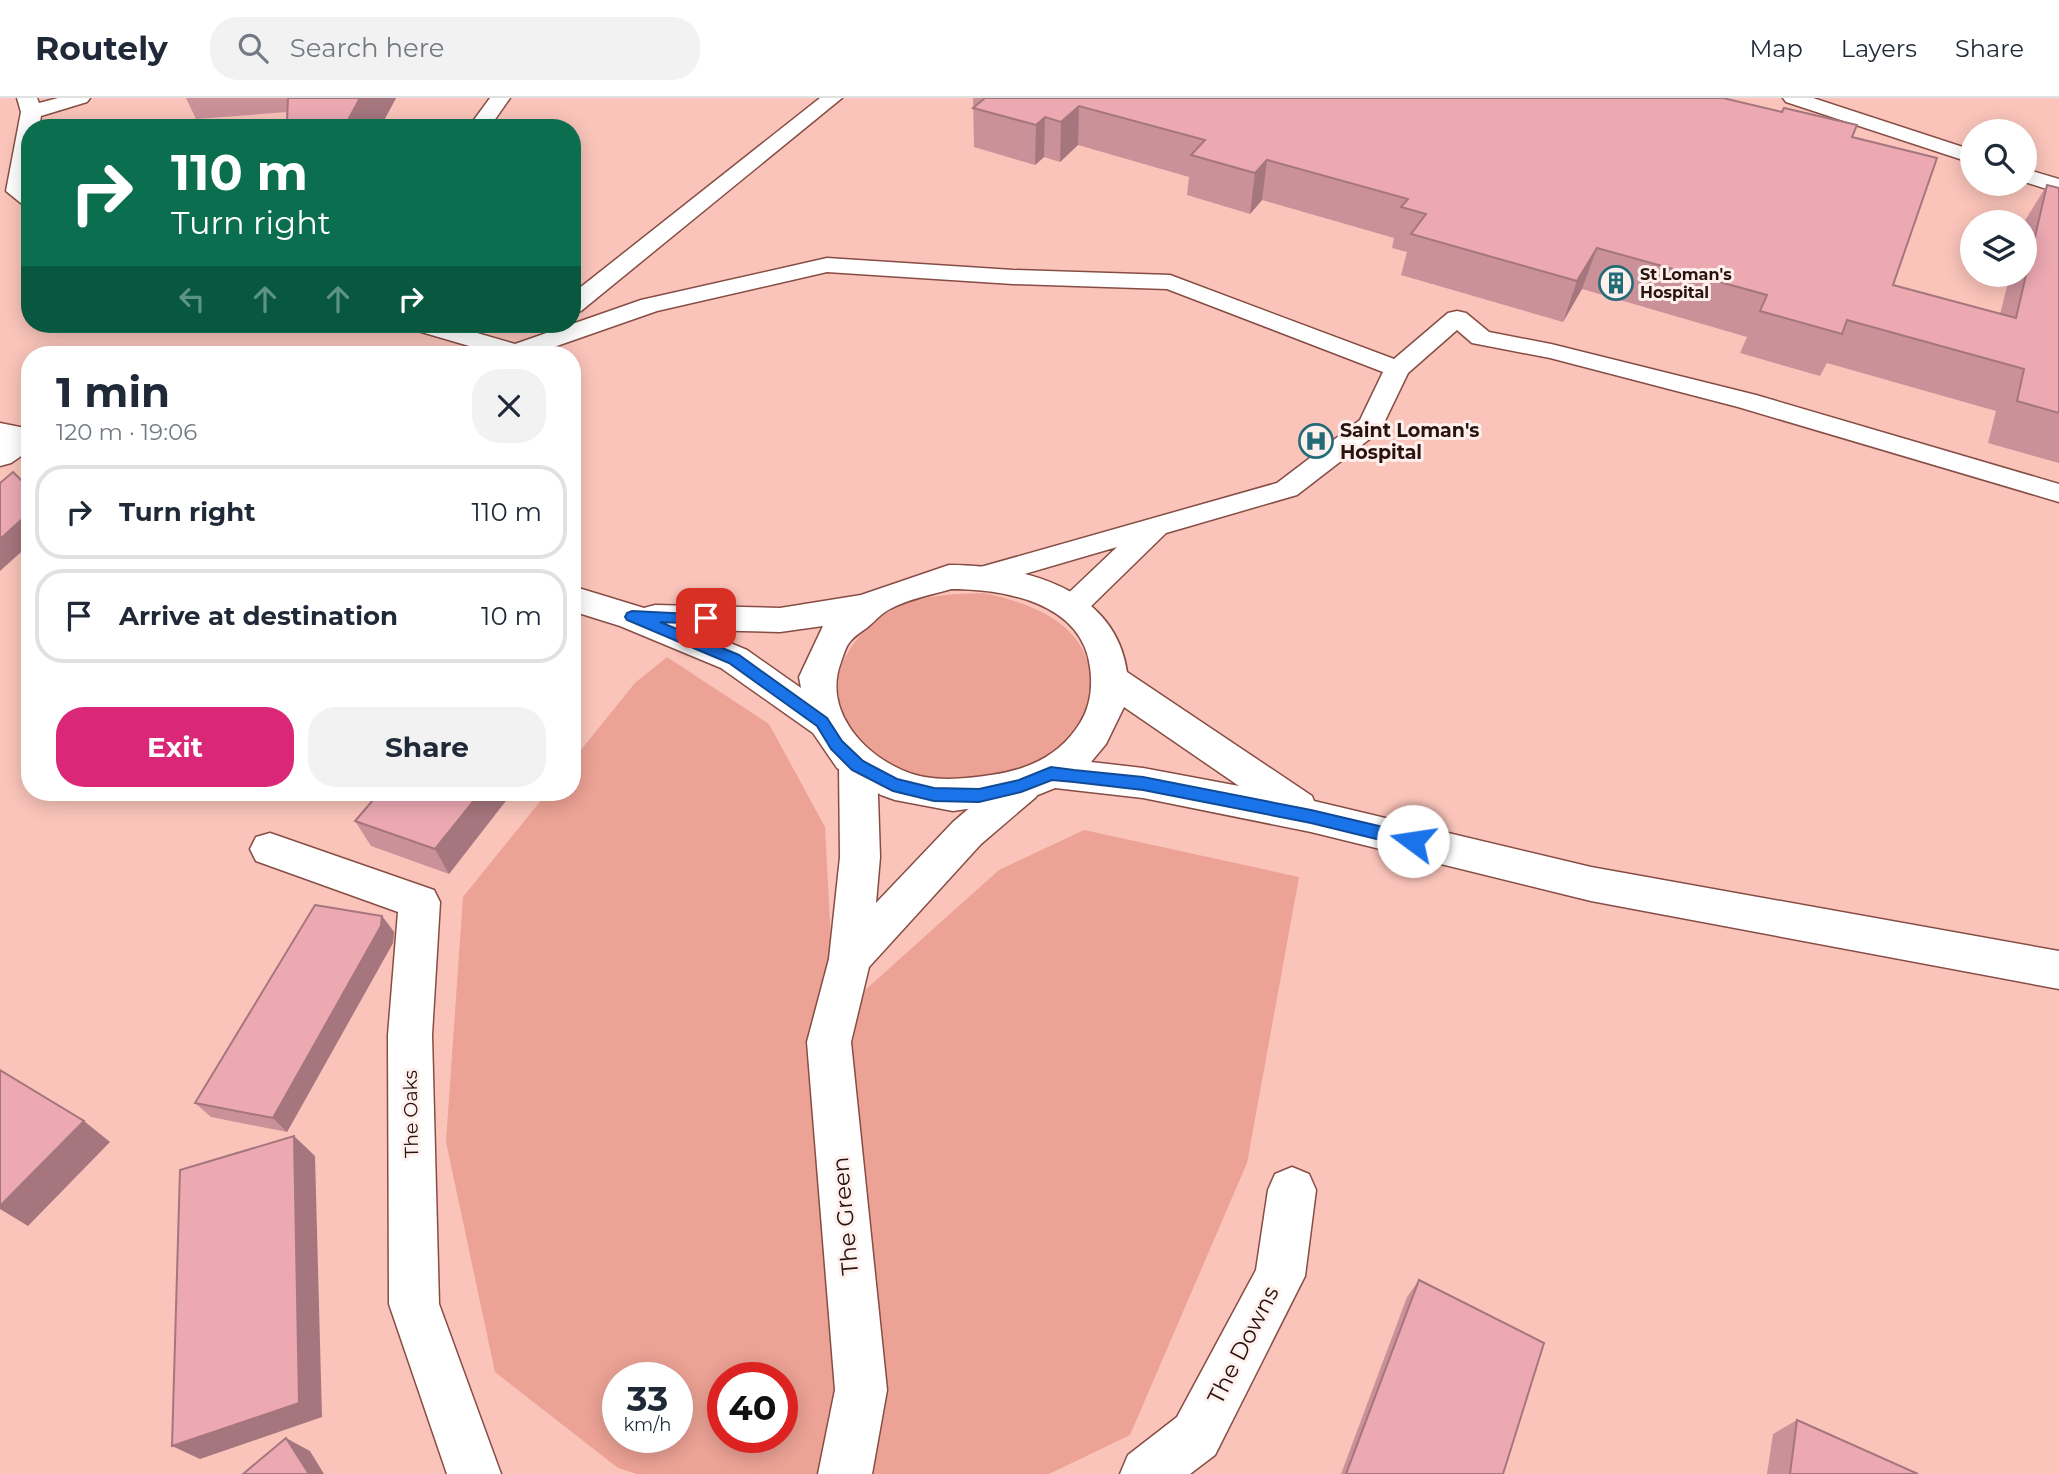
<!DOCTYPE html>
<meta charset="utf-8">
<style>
:root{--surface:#fff;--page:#f2f2f3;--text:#1f2937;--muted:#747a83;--line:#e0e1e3;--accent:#db2777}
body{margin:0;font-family:Montserrat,sans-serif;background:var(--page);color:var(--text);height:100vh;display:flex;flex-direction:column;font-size:26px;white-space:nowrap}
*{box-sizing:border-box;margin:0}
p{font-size:23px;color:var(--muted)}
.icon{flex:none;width:38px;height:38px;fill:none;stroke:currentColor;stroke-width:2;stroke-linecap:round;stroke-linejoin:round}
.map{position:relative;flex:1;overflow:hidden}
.sheet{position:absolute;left:21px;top:248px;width:560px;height:455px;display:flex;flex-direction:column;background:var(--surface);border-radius:28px;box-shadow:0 4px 18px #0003}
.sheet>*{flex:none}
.guide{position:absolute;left:21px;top:21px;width:560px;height:214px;border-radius:28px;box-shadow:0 4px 18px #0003;background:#0b6e4f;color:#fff;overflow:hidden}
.controls{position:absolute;left:1960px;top:21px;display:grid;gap:14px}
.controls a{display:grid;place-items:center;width:77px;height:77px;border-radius:50%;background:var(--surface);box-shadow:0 4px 18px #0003;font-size:35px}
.speed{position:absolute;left:602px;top:1264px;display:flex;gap:14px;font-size:35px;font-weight:700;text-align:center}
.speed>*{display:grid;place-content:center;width:91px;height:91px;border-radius:50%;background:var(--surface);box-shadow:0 4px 18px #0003;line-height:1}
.speed small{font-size:18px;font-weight:400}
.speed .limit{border:10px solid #d22;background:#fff;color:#111}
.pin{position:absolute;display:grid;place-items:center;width:60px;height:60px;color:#fff;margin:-30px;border-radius:14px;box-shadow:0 4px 10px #0006}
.me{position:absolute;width:77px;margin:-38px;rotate:284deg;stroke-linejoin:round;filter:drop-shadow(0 0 5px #0008)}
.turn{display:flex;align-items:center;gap:24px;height:147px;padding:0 35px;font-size:32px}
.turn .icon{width:91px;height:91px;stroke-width:2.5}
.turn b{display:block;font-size:49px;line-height:60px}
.lanes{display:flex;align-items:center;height:66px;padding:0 35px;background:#0003;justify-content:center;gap:35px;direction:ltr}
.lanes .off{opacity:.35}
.round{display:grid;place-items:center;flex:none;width:74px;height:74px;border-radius:28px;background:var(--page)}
.summary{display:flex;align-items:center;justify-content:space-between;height:119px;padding:0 35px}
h1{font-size:42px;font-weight:700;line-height:52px}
.button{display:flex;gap:14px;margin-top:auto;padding:14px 35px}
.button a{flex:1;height:80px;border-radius:28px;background:var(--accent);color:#fff;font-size:28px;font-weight:700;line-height:80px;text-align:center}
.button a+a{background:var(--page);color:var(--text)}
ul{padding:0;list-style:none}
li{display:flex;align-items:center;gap:21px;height:94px;margin:0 14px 10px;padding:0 21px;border:4px solid var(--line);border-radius:28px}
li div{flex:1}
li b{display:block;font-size:26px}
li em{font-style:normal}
header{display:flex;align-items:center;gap:42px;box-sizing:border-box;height:98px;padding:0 35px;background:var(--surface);border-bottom:2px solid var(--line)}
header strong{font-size:33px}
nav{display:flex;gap:38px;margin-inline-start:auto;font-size:24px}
.search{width:490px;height:63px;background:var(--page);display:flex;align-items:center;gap:18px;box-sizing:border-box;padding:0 24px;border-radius:28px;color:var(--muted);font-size:26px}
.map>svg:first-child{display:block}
.green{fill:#eca295;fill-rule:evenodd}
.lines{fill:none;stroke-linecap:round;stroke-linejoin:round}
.lane-casing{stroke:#874d44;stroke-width:3}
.street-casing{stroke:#874d44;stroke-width:3}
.secondary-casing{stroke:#874d44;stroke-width:3}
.lane{fill:#fff;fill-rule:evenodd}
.street{fill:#fff;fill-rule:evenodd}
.secondary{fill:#fff;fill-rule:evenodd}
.wall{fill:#cb9199}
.shaded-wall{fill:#a5767d}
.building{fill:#eca9b2;stroke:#a5767d;stroke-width:2}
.route{fill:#1a73e8;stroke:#114b97;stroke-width:2}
.labels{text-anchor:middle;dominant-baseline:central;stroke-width:6;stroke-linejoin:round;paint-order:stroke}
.far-poi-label{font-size:16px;font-weight:bold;fill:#2a120f;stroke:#fef0ed;text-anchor:start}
.poi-label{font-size:19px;font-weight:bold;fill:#2a120f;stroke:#fef0ed;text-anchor:start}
.street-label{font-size:19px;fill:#2a120f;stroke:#fef0ed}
.near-street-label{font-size:23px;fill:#2a120f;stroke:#fef0ed}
</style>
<header>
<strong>Routely</strong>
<div class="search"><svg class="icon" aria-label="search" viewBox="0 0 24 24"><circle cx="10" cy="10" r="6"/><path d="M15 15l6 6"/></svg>Search here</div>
<nav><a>Map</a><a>Layers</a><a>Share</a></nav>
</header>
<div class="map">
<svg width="2059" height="1376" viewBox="0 0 2059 1376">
<rect width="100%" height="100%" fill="#fac4ba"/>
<!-- green -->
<path class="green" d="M984,495C1035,506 1093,528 1091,591C1090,607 1084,627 1072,639C1064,646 1056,655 1048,661C995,699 895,693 853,641C811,590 853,527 905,506C930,496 957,496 984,495Z
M667,559L769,626L825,729L835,919L999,772L1084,732L1299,779L1247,1065L1130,1337L1049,1376H637L618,1370L495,1274L446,1044L463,799L547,695H572V663L635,585ZM618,1279H677V1339H618ZM723,1279H782V1339H723Z"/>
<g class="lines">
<!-- lane casing -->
<g class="lane-casing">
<path id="lane" d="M17,0H37L39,5L58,0H90L87,4L41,18L39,30H30V108L22,106L6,93L21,14Z
M490,0H510L489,30H468Z
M820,0H842L581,213L572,215V196Z
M1783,0H1813L1972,52V65L1786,4Z
M2025,71L2059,81V95L2025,84Z
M827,160L1013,172L1170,177L1394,261L1448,215L1457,213L1466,215L1489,234L1551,246L1756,297L2059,386V404L1738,309L1550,260L1472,245L1457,232L1408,275L1380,333L1297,397L1166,435L1082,517L1071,521L1060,517L1056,510L1060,503L1117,449L980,489L970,486L965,479L970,472L1277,385L1360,322L1383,274L1167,191L1013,186L827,174L657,213L531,257H500L411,231L408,226H446L515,246L641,202Z"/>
</g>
<!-- street casing -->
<g class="street-casing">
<path id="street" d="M26,330L30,331V352L11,365L0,368V343L15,333Z
M858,653L871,658L877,668L880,759L876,805L953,724L1008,677L1022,673L1036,677L1041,688L1036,699L981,746L869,869L851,944L887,1292L872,1376H818L835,1292L807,944L829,861L840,759L839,668L845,658Z
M270,735L434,792L440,804L432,937L439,1206L501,1376H447L389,1206L388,937L398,814L256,763L250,751L256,739Z
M1292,1069L1309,1076L1316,1092L1305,1178L1215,1357L1190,1376H1120L1128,1357L1177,1319L1256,1172L1268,1092L1275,1076Z"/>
</g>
<!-- secondary casing -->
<g class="secondary-casing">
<path id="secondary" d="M0,325L30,331V351L0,345Z
M949,467C1021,467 1115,489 1127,574L1312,698L1314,703L1591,769L2059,853V891L1591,803L1311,734L1143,700L1055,690L1023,703L953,713L895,702L881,697L837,670L813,635L721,570L620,528L572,513V488L644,510L655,507L780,510L861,497ZM951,491C1003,491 1082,504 1090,569C1093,589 1090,609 1080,625C1060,658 1027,672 991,677C963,681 930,685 902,672C861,654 823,611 841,564C843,559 845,550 849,545C854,538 863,533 869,528C876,522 882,515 890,511C908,501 931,497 951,491ZM823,528L799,579L801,590L747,552L699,532L780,534ZM1124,609L1239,688L1143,670L1091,664L1106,646Z"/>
</g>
<!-- lane -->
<use href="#lane" class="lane"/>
<!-- street -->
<use href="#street" class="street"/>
<!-- secondary -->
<use href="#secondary" class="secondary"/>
</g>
<!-- wall -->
<path class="wall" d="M186,0H396L380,30H289L287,24V14L196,21Z
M973,0H1723L1852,39L1893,187L2000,216L2010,177H2025L2024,124L2047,87L2059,90V365L1988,345L1996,313L1827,265L1820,278L1740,255L1747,239L1582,191L1563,224L1401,177L1407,154L1392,150L1394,140L1262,102L1250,116L1187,97L1189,79L1078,47L1060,64L1044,59L1035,67L974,49Z
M512,695L449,776L371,748L355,723Z
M382,818L394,834L393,845L287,1034L211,1019L195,1005Z
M1419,1182L1503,1376H1341L1407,1199Z
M1797,1322L1918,1376H1767L1773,1336Z"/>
<!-- shaded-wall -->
<path class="shaded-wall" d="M360,0H396L380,30H349L347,24Z
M1079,8L1078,47L1060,64L1061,24Z
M1045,19L1044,59L1035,67L1036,27Z
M1267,62L1262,102L1250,116L1255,75Z
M1597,150L1582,191L1563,224L1577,183Z
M30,414V446L0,473V441Z
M572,588L580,608L572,617Z
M480,695H512L449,776L435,751Z
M382,818L394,834L393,845L287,1034L273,1020Z
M84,1023L110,1044L28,1128L0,1111V1108Z
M294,1038L315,1058L322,1319L200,1361L172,1348Z
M286,1340L310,1353L324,1376H309Z"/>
<!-- building -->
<path class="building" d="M288,0H360L347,24H287Z
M985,0H1723L1782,14L1784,10L1857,27L1852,39L1937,60L1893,187L2016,220L2047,87L2059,90V315L2017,303L2024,271L1847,222L1842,236L1760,213L1767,197L1597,150L1577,183L1411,136L1426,116L1401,109L1408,101L1267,62L1255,75L1191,57L1205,42L1079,8L1061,24L1045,19L1036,27L973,10Z
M13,374L30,391V414L0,441V385Z
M379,695H480L435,751L355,723Z
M315,807L382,818L381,828L273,1020L195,1005Z
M0,972L84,1023L0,1108Z
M294,1038L299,1305L172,1348L180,1072Z
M1419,1182L1544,1245L1503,1376H1346Z
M1797,1322L1918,1376H1790Z
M286,1340L309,1376H243Z"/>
<!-- route -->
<path class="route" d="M632,513L711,517L713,520L711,524L706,526L660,524L739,557L827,620L842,643L863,663L897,681L934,690L979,691L1019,682L1051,669L1074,672L1143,679L1311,712L1413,736L1419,738L1421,743L1419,748L1413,750L1311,725L1143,692L1074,684L1052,682L1021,694L979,704L934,703L893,693L852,672L831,651L817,628L729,565L627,522L625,519L627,515Z"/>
<!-- icons -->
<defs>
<g id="building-ring" transform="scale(1.75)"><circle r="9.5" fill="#fef0ed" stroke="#236b77" stroke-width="1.5"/><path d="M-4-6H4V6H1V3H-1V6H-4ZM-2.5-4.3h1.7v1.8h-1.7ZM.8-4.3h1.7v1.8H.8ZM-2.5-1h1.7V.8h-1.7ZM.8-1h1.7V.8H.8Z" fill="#236b77"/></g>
<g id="hospital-ring" transform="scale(1.75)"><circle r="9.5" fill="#fef0ed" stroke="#236b77" stroke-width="1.5"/><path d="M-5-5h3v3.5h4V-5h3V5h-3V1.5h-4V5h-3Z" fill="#236b77"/></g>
</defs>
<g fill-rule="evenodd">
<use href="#building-ring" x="1616" y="185"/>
<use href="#hospital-ring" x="1316" y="343"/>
</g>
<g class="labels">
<!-- far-poi labels -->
<g class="far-poi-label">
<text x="1640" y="176">St Loman's<tspan x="1640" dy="18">Hospital</tspan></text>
</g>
<!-- poi labels -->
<g class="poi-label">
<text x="1340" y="332">Saint Loman's<tspan x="1340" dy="22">Hospital</tspan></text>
</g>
<!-- street labels -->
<g class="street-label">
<text transform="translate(411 1016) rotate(-91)">The Oaks</text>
</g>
<!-- near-street labels -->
<g class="near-street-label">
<text transform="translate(845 1118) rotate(-95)">The Green</text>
<text transform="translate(1243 1247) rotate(-63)">The Downs</text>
</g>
</g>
</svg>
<div class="controls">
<a><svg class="icon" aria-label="search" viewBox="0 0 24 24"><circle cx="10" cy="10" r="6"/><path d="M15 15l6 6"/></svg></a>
<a><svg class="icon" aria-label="layers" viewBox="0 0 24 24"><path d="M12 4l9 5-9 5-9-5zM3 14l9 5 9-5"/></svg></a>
</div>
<div class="speed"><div>33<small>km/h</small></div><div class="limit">40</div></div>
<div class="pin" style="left:706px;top:520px;background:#d93025"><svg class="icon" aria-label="arrive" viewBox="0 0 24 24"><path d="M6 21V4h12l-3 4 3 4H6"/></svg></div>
<svg class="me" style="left:1413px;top:743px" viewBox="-20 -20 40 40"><circle r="19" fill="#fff"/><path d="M0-13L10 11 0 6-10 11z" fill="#1a73e8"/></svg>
<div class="guide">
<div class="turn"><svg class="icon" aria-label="right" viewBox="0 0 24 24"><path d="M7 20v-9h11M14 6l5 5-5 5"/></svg><div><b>110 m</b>Turn right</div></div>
<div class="lanes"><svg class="icon off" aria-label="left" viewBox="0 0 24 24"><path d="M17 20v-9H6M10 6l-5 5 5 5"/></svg><svg class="icon off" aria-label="ahead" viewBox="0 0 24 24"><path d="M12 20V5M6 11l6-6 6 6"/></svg><svg class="icon off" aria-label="ahead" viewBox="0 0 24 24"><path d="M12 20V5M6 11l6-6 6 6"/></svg><svg class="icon" aria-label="right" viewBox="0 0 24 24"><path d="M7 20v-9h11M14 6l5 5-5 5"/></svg></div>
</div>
<section class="sheet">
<div class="summary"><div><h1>1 min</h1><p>120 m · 19:06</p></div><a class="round"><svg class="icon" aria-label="close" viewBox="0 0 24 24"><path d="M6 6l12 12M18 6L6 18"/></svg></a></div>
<ul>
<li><svg class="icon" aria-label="right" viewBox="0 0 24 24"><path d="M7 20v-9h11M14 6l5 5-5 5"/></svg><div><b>Turn right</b></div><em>110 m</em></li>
<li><svg class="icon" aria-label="arrive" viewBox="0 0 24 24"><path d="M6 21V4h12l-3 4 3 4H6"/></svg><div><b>Arrive at destination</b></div><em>10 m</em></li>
</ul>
<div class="button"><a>Exit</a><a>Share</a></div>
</section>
</div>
